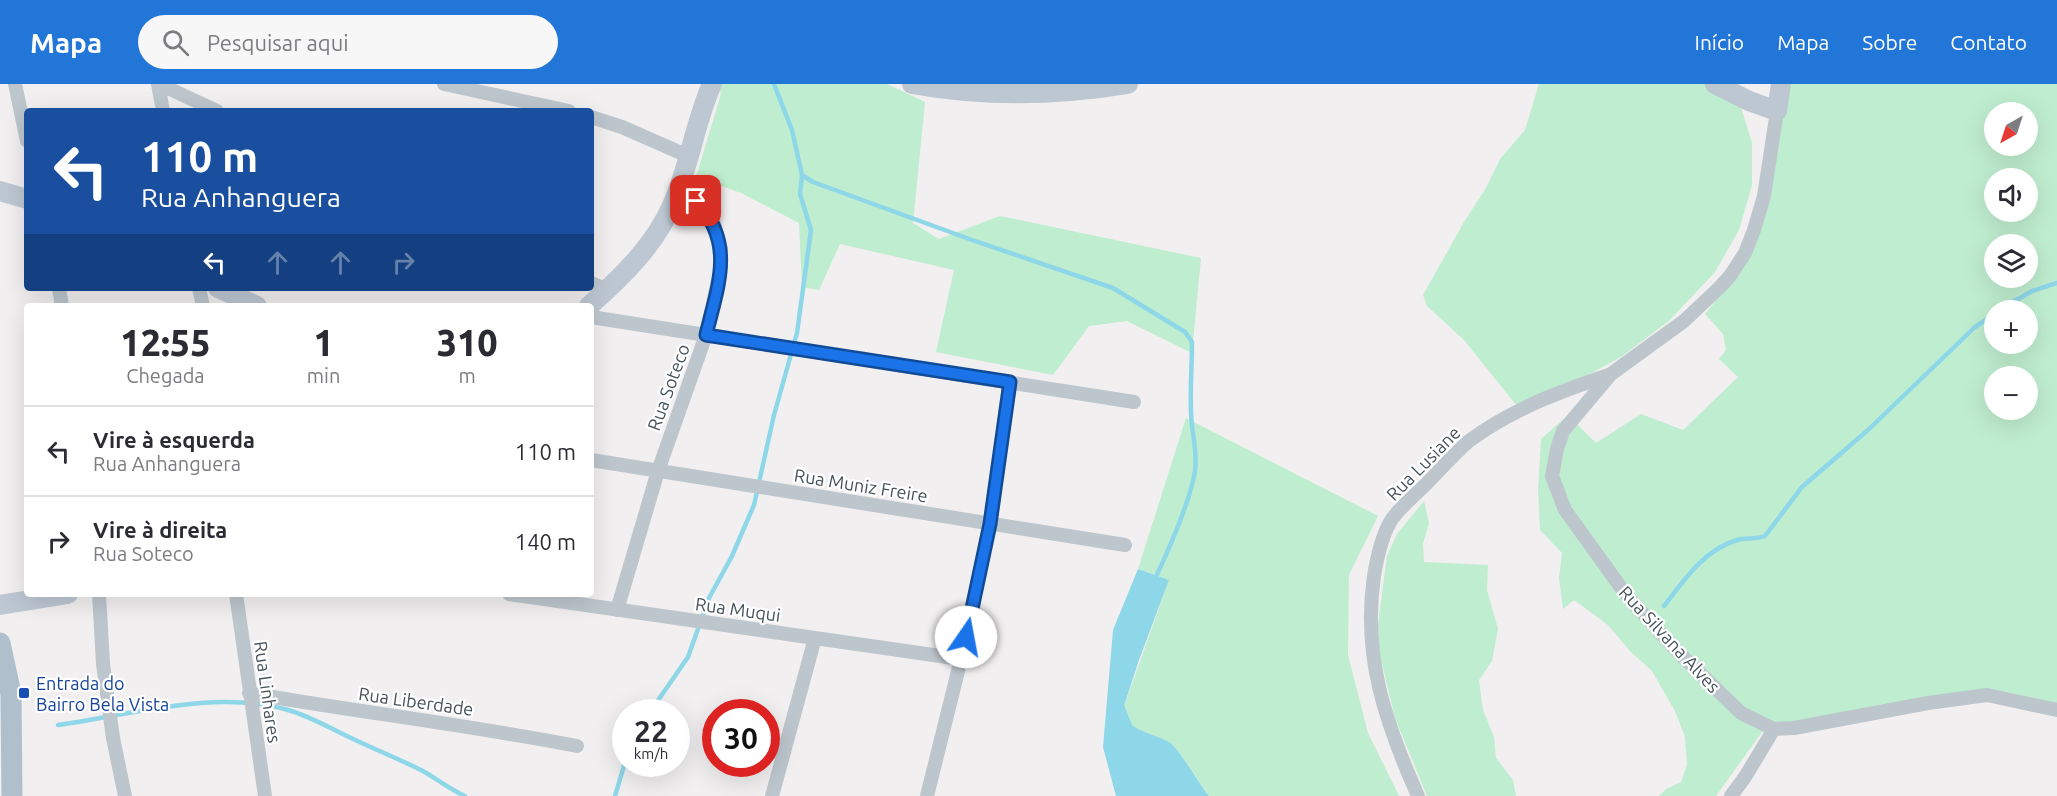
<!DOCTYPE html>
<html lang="pt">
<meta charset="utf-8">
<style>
:root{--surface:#fff;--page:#f7f7f7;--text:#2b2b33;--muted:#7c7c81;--line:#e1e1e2;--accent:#2176d8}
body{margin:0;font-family:Ubuntu,sans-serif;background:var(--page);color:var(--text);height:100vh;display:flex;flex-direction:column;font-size:22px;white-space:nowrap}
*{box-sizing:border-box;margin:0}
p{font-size:20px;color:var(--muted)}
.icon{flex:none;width:33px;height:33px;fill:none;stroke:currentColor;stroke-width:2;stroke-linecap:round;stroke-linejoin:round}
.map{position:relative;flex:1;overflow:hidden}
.details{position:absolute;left:24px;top:219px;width:570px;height:294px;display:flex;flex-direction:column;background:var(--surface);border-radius:6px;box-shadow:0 6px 24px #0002}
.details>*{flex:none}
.hud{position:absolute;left:24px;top:24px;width:570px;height:183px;border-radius:6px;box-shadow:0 6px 24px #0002;background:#1a4fa0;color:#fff;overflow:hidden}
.needle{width:39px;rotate:219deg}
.controls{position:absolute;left:1984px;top:18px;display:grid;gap:12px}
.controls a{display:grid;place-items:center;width:54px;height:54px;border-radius:50%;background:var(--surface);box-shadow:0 6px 24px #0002;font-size:30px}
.speed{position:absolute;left:612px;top:615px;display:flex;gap:12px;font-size:30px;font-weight:700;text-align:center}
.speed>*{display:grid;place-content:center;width:78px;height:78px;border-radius:50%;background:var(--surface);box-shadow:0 6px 24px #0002;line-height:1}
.speed small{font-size:15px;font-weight:400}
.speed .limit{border:9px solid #d22;background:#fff;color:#111}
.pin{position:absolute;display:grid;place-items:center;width:51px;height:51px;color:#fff;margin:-26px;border-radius:12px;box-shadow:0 3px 9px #0006}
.me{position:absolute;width:66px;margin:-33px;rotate:12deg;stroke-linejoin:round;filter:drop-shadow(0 0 4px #0008)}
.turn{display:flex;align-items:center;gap:21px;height:126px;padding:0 18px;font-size:27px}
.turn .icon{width:78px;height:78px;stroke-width:2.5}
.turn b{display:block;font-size:42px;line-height:51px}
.lanes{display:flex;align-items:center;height:57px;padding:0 18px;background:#0003;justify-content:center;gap:30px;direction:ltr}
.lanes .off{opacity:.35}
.eta{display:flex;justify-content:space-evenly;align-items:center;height:102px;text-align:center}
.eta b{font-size:36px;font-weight:800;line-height:42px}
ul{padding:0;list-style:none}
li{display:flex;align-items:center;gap:18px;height:90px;padding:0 18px;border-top:2px solid var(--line)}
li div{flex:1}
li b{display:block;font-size:22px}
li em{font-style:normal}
header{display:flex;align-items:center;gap:36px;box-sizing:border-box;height:84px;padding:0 30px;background:var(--accent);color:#fff}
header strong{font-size:28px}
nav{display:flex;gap:33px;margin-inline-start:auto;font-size:21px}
.search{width:420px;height:54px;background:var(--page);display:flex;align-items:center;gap:15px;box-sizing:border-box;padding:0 21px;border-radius:33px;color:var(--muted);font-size:22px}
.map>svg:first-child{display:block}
.green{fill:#bfedcf;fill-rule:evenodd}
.water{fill:#8ed7e8}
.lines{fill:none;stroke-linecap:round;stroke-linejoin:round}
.stream{stroke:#8ed7e8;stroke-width:4.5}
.street{stroke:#bdc6cd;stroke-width:14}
.secondary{stroke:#bdc7d2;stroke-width:20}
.primary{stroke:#afbfcc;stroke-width:21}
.route-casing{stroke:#114b97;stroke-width:15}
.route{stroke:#1a73e8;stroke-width:10}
.transit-dot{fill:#1a4fb4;stroke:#fff;stroke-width:2}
.labels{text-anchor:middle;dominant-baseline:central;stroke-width:4.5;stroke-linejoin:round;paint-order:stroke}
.street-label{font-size:18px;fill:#47525b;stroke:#fff}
.transit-label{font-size:18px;fill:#164399;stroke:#fff;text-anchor:start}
</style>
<header>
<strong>Mapa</strong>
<div class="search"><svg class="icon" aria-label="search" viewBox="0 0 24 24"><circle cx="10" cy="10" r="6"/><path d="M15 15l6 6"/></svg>Pesquisar aqui</div>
<nav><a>Início</a><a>Mapa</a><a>Sobre</a><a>Contato</a></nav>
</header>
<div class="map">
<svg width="2057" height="712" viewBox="0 0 2057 712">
<rect width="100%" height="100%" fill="#f1efef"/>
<!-- green -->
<path class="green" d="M717,0H887L925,18L913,139L939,155L1000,132L1201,174L1192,269L1127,237L1089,242L1053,291L936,268L954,186L840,160L819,206L802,203L799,139L741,109L696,93L721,10Z
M1539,0H1717L1740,20L1752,59V101L1739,146L1715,188L1670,236L1621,273L1521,327L1464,256L1427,222L1423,211L1464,138L1486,104L1500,75L1525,46Z
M1786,0H2057V621L1977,608L1794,649L1762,648L1716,712H1659L1666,705L1681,698L1687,681L1685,653L1675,627L1652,587L1630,567L1608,541L1574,516L1563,525L1559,494L1562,469L1540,446L1538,406L1541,355L1568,331L1596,359L1641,330L1683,346L1738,293L1719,275L1726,266L1723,250L1705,230L1736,192L1760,149ZM1995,28H2028V62H1995ZM1995,94H2028V128H1995ZM1995,160H2028V194H1995ZM1995,226H2028V260H1995ZM1995,292H2028V326H1995Z
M1186,334L1378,432L1349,491L1348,571L1368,649L1399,712H1209C1201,701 1179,664 1169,658C1153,649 1129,647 1122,628L1169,496L1138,485Z
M1424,417L1429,439L1423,460L1424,478L1488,481L1487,506L1498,545L1492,577L1479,596L1483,626L1494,653L1496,674L1513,696L1516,712H1427L1395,634L1376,555L1387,472L1397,450Z"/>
<!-- water -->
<path class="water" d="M1138,485L1169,496L1139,576L1122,628C1129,647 1153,649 1169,658C1179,664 1200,701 1209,712H1116L1103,663L1113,546Z"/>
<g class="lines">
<!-- stream -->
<path class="stream" d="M802,91L813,98L972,156L1113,204L1185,248L1192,258C1192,281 1190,304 1191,327C1191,347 1198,367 1195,387C1190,419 1169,465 1155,495
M1999,226L2032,207L2057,199
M1664,522C1684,496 1704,466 1737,456C1746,453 1755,456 1765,452L1802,403L1868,346L1975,243L1995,230
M1122,622L1130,642
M650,628L688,573L709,514L732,472L754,421L774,331L797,249L811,146L800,110L802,91L792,46L774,0
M58,641C130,631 216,605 288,626C309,632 328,643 347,652C371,664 397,674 421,686C436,694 449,705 465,712
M615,712L626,675"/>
<!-- street -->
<path class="street" d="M15,0L27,57
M158,0L163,27
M159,0L217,27
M444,0L569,27
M1777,27L1764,112L1754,146L1745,169L1730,192L1719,204L1684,237L1611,290L1563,347L1557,365L1552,392L1565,426L1627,512L1679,569L1741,629L1774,645L1794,644L1928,619L1987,611L2057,626
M591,33L622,43L688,72
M591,199L607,206
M59,204L62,222
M199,204L203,222
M591,233L1134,318
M591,376L1125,461
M99,510L103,580L113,654L125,712
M236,510L265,712
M509,510L961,575
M617,526L658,387L706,251L721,183V165L714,140L707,128L678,102
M249,609C358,628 469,641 577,662
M772,712L815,554
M927,712L961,575L990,440L1010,298
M1418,712C1386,640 1362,572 1374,492C1377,474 1382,450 1392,435C1402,421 1418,409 1430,396C1443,383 1455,369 1469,357C1510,326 1561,307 1609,291
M1731,712L1745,693L1774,645"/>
<!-- secondary -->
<path class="secondary" d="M912,0C984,13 1056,12 1128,0
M1715,0L1749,17L1777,27L1781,0
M0,107L27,115
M218,204L257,222
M589,222C622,193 656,160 673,119C690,80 695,38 712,0
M0,521L68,510"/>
<!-- primary -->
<path class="primary" d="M0,559L11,610L12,712"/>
</g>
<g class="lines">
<!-- route casing -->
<g class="route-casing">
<path id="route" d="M696,117C736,159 718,201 706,251L1010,298L990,440L966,553"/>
</g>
<!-- route -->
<use href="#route" class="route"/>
</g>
<!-- markers -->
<rect class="transit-dot" x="18" y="603" width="12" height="12" rx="3"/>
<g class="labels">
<!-- street labels -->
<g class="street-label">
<text transform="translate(668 303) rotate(-70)">Rua Soteco</text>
<text transform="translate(1423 379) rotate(-45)">Rua Lusiane</text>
<text transform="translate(861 401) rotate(9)">Rua Muniz Freire</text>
<text transform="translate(738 525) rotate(8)">Rua Muqui</text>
<text transform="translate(1670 555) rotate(47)">Rua Silvana Alves</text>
<text transform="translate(268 608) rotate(82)">Rua Linhares</text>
<text transform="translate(416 617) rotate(8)">Rua Liberdade</text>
</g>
<!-- transit labels -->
<g class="transit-label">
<text x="36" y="599">Entrada do<tspan x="36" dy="21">Bairro Bela Vista</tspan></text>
</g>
</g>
</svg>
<div class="controls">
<a><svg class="needle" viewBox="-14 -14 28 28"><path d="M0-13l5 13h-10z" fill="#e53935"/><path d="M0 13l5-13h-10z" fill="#7c7c81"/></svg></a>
<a><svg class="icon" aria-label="sound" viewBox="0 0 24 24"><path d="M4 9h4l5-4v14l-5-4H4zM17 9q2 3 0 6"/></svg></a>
<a><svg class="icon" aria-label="layers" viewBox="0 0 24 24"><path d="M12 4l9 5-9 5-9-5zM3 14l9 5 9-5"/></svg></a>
<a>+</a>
<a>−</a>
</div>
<div class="speed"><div>22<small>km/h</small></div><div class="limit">30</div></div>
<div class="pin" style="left:696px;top:117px;background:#d93025"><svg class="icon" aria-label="arrive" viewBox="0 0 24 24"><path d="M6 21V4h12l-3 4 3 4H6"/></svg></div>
<svg class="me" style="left:966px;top:553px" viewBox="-20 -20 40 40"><circle r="19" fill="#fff"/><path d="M0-13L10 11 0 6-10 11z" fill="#1a73e8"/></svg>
<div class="hud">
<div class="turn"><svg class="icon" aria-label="left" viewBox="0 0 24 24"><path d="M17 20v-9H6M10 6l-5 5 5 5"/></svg><div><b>110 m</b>Rua Anhanguera</div></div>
<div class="lanes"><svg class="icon" aria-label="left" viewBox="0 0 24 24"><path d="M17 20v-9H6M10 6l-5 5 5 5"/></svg><svg class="icon off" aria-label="ahead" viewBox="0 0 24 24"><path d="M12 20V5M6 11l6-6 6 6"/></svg><svg class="icon off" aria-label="ahead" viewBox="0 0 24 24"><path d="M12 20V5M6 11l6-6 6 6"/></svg><svg class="icon off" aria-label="right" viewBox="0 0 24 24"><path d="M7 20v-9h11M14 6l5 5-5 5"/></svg></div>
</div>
<section class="details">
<div class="eta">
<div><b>12:55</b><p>Chegada</p></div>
<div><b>1</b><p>min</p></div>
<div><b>310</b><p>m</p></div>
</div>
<ul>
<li><svg class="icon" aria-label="left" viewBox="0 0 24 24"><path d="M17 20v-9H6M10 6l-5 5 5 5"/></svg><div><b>Vire à esquerda</b><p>Rua Anhanguera</p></div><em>110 m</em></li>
<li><svg class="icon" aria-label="right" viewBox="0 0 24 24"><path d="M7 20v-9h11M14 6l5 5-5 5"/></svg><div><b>Vire à direita</b><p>Rua Soteco</p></div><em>140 m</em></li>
</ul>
</section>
</div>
